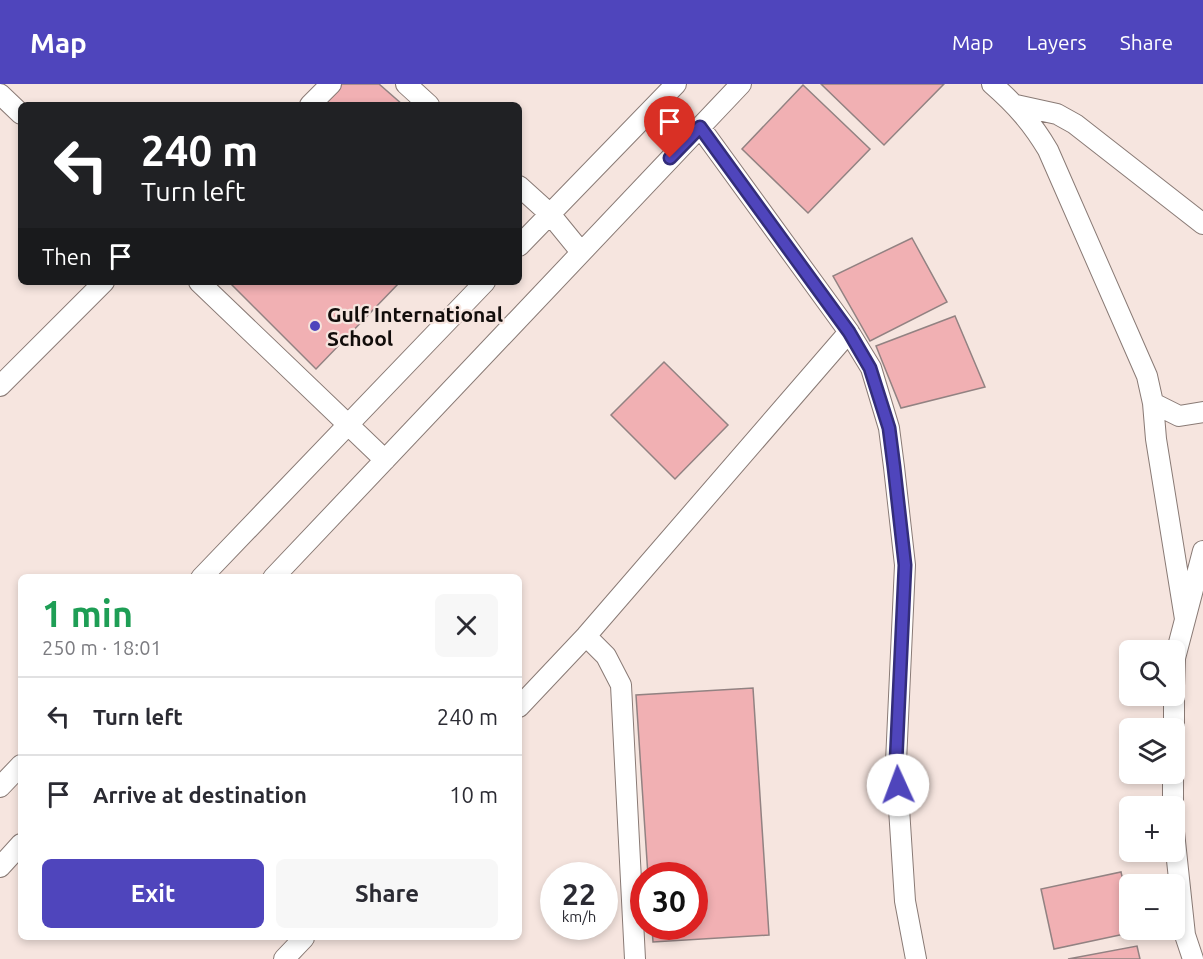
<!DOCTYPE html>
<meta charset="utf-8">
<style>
:root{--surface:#fff;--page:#f7f7f7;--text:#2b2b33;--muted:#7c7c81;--line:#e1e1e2;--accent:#4f45bc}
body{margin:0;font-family:Ubuntu,sans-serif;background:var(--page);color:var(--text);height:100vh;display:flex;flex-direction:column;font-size:22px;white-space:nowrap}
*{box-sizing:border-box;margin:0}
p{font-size:20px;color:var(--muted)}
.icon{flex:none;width:33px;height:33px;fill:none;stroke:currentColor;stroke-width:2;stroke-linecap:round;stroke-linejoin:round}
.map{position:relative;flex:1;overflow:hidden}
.panel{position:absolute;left:18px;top:490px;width:504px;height:366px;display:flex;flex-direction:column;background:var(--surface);border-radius:9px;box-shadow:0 3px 9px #0003}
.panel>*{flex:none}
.banner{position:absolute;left:18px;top:18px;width:504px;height:183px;border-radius:9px;box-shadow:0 3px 9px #0003;background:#202124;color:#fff;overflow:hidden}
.controls{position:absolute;left:1119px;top:556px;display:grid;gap:12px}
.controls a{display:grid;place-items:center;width:66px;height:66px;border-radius:9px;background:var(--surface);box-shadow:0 3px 9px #0003;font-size:30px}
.speed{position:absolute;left:540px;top:778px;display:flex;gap:12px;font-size:30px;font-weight:700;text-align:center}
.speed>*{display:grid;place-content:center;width:78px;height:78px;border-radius:50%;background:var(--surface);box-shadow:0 3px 9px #0003;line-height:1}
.speed small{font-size:15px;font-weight:400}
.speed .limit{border:9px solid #d22;background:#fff;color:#111}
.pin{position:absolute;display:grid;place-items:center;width:51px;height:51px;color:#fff;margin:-62px -26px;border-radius:50% 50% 50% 0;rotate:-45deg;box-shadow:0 0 6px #0007}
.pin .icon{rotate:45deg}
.me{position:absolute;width:66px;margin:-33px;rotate:358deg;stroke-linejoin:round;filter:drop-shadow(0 0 4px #0008)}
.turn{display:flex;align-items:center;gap:21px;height:126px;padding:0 24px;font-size:27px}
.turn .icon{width:78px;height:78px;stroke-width:2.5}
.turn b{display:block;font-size:42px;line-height:51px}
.then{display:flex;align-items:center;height:57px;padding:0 24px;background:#0003;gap:12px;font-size:22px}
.round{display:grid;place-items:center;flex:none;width:63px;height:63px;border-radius:9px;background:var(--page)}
.overview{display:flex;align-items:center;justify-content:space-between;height:102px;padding:0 24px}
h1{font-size:36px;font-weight:700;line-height:45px;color:#1e9e55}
.action{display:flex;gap:12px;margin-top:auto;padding:12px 24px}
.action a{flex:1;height:69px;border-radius:9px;background:var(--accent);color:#fff;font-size:24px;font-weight:700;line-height:69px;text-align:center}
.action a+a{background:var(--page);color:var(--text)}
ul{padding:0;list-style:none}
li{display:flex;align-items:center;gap:18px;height:78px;padding:0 24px;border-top:2px solid var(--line)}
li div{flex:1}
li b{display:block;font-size:22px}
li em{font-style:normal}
header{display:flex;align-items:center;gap:36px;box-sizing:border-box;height:84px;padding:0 30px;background:var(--accent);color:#fff}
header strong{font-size:28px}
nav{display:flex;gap:33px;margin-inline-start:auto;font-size:21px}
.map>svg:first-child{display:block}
.building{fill:#f1b0b3;stroke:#928282;stroke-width:1.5}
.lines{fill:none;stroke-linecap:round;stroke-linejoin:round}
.minor-casing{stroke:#897a75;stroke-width:22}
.minor{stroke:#fff;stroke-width:20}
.route-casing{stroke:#332d7a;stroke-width:15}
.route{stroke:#4f45bc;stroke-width:10}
.poi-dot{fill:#4f45bc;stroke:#f6e5df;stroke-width:2}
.labels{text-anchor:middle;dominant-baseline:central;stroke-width:4.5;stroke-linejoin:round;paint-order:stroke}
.poi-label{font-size:21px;font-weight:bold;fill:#120d0b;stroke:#f6e5df;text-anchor:start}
</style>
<header>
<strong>Map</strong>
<nav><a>Map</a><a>Layers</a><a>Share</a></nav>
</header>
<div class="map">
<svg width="1203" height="875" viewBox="0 0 1203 875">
<rect width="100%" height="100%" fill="#f6e5df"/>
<!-- building -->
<path class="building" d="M339,0H379L403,21H319Z
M821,0H944L884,61Z
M803,1L870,65L808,129L742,65Z
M912,154L947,218L870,257L833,192Z
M229,198H400L316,285Z
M955,232L985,303L901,324L876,262Z
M664,278L728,341L675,395L611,331Z
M753,604L769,851L653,858L652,843H694V792H648L636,611Z
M1121,788L1130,827V846H1133L1134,848L1054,865L1041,805Z
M1137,862L1140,875H1068Z"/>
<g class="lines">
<!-- minor casing -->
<g class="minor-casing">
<path id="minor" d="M406,0L429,21
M992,0C1016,21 1032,39 1048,66L1147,292L1153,319L1156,355L1185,535
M0,10L21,30
M310,21L331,0
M1016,21L1057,30L1075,40L1203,140
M700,43L849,248L871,284L889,344L894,383L905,481L896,678L905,817L916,875
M519,102L550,130L581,168
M519,162L676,0
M199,198L385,376
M0,302L104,198
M1153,319L1179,332L1203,328
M201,494L485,198
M273,494L741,0
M586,552L606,572L621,601L635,875
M1174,602L1175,574L1203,467
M519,623L586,552L849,248
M1174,645V612
M0,703L21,681
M1173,723V690
M1174,748L1185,851L1193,875
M0,783L21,760
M284,875L304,854"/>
</g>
<!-- minor -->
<use href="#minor" class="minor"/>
</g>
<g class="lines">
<!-- route casing -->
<g class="route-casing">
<path id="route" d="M670,74L700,43L849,248L870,284L889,344L894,383L905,481L896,678L898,701"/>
</g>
<!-- route -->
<use href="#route" class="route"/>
</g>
<!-- markers -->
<circle class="poi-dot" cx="315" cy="242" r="6"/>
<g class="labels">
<!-- poi labels -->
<g class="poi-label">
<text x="327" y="230">Gulf International<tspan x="327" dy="24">School</tspan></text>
</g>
</g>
</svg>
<div class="controls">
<a><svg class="icon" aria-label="search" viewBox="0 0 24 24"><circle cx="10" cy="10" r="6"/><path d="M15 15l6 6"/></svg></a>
<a><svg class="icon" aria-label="layers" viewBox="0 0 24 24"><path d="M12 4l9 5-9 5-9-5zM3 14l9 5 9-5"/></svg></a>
<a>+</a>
<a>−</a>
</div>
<div class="speed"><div>22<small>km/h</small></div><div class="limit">30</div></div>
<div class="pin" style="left:670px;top:74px;background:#d93025"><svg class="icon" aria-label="arrive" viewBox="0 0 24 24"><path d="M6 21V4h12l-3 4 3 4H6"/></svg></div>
<svg class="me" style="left:898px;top:701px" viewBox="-20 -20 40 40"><circle r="19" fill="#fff"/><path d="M0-13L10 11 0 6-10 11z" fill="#4f45bc"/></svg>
<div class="banner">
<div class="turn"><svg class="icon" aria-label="left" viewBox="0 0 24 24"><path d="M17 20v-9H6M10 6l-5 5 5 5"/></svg><div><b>240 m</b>Turn left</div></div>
<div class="then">Then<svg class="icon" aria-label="arrive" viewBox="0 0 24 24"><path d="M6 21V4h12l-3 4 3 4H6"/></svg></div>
</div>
<section class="panel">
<div class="overview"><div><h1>1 min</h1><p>250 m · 18:01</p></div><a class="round"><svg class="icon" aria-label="close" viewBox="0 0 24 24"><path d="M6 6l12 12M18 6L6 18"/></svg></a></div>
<ul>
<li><svg class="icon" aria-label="left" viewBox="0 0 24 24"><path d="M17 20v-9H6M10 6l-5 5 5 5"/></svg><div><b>Turn left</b></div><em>240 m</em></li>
<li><svg class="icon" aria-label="arrive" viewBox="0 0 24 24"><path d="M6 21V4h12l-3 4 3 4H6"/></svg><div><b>Arrive at destination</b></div><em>10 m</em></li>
</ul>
<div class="action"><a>Exit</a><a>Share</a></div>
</section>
</div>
